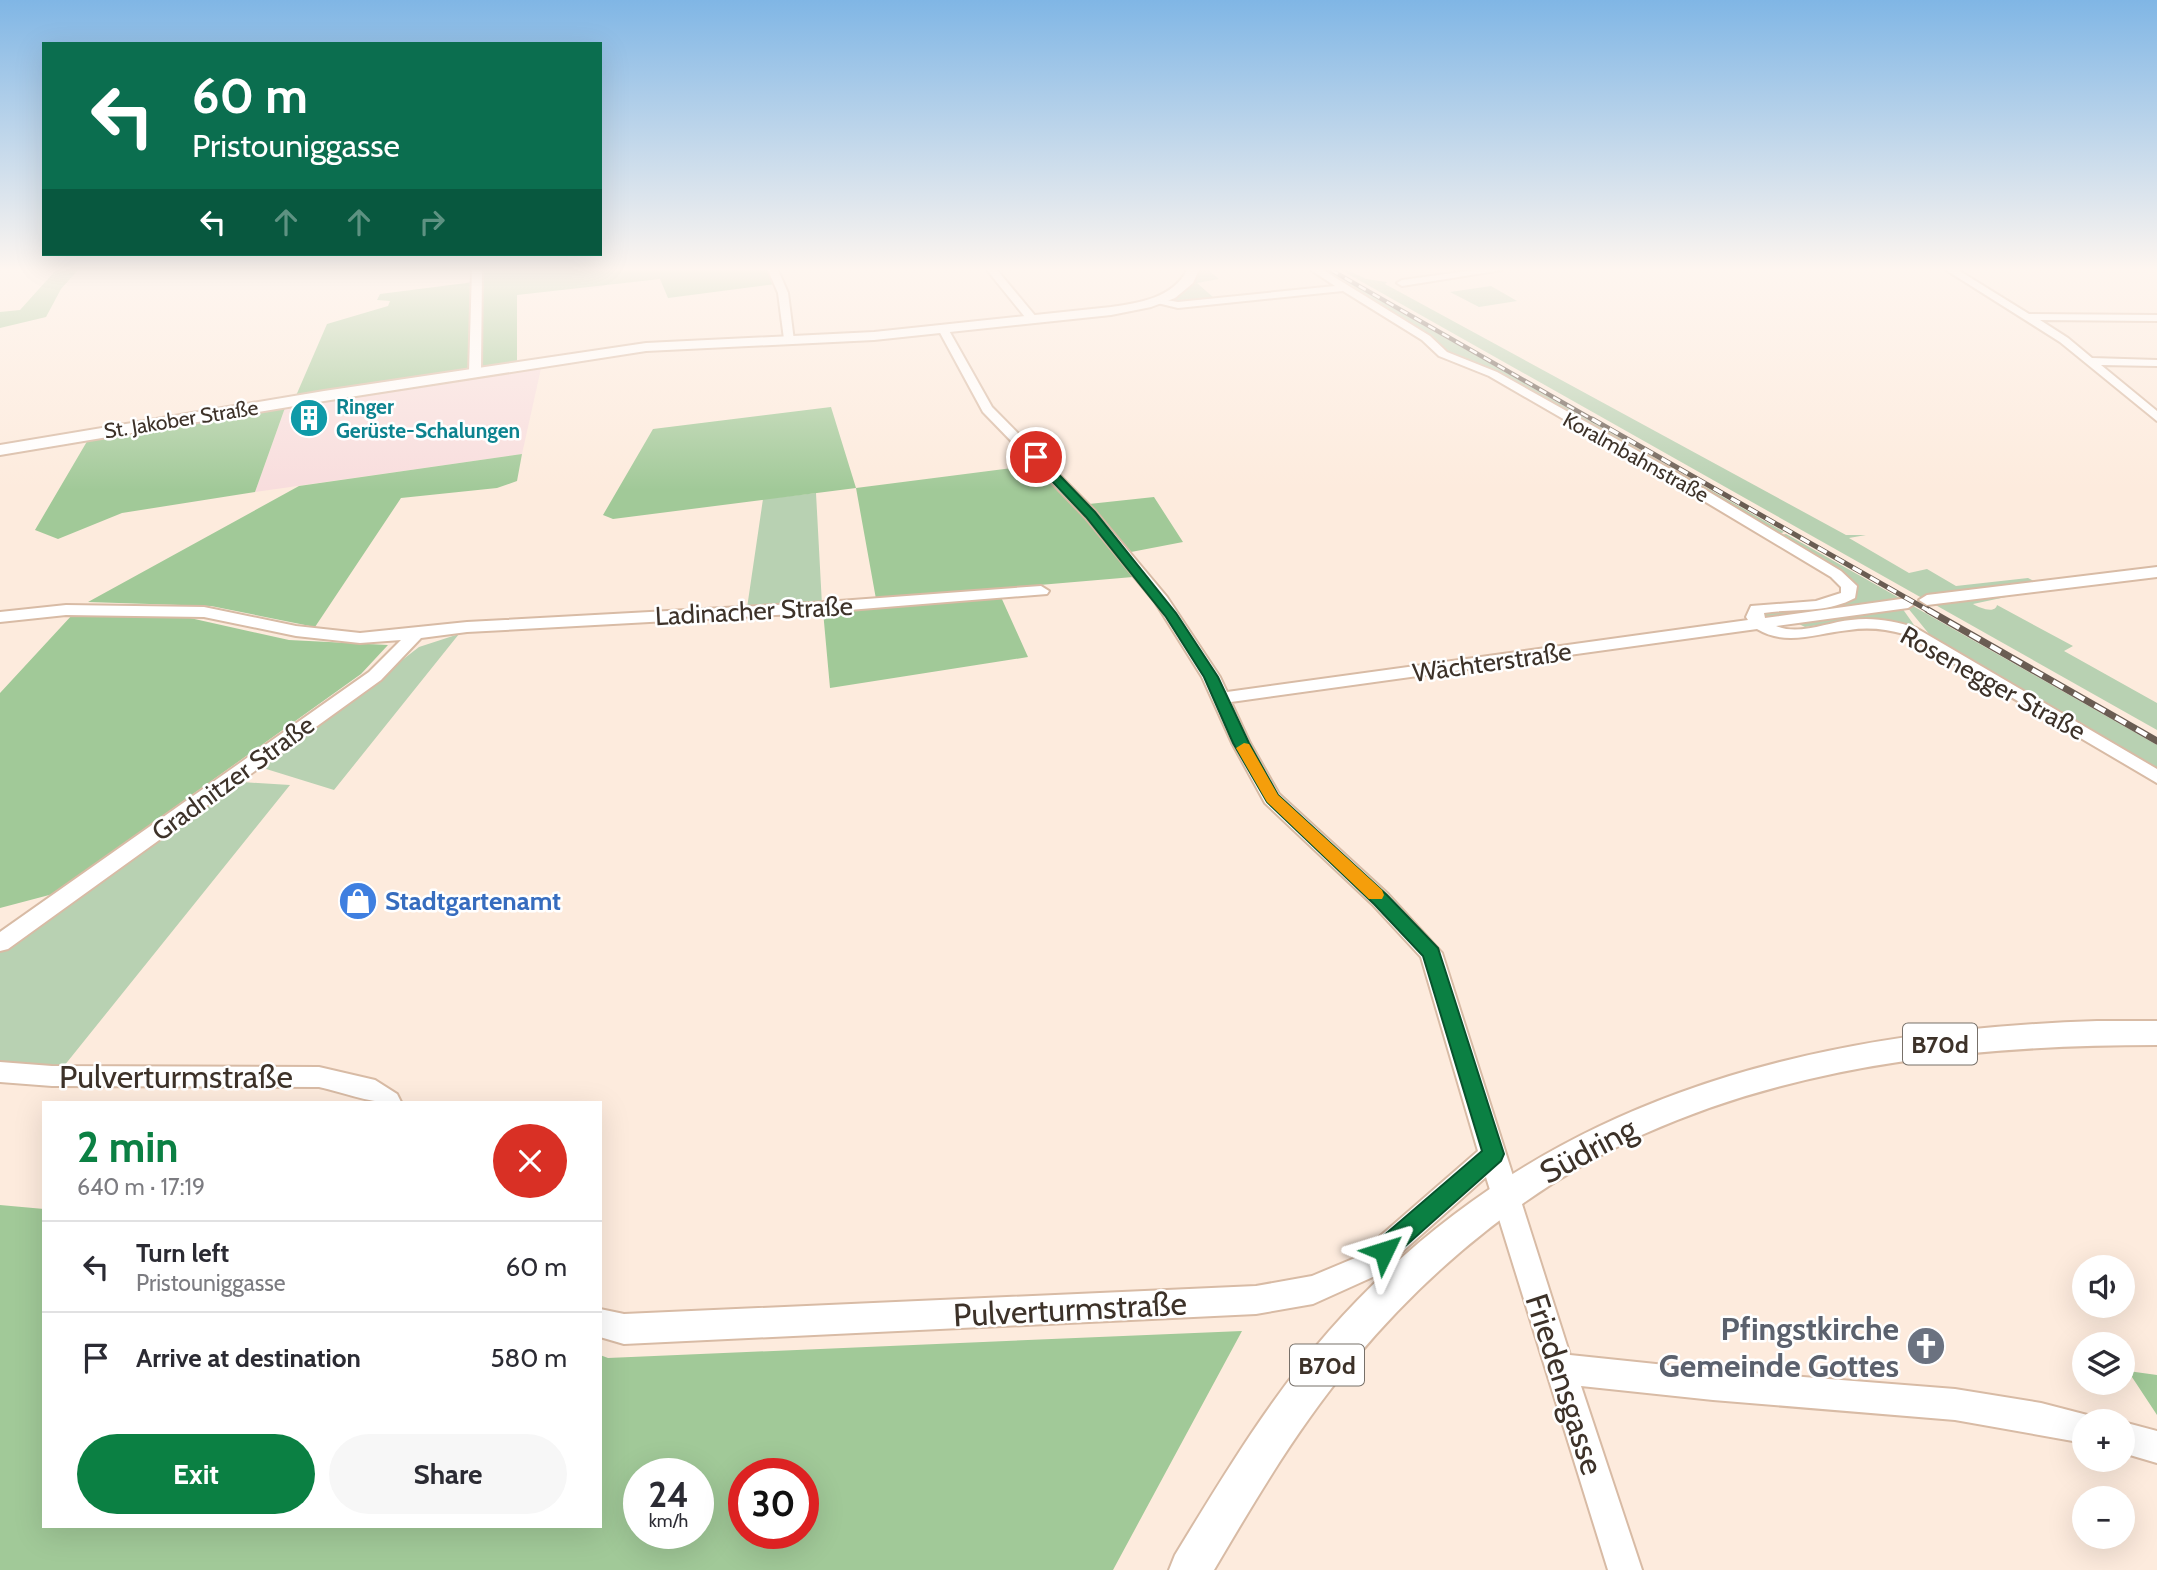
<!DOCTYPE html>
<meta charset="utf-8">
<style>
:root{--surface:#fff;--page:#f7f7f7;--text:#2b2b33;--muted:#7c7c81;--line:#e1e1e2;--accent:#0b8043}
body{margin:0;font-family:Cabin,sans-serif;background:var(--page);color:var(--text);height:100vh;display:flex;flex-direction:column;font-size:26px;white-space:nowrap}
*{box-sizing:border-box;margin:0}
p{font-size:23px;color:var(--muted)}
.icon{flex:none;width:38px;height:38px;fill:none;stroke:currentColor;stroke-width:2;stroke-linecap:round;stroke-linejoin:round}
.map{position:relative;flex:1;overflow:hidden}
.side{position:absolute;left:42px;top:1101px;width:560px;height:427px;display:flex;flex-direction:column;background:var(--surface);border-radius:0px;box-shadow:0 7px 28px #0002}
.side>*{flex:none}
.guide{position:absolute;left:42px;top:42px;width:560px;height:214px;border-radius:0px;box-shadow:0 7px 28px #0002;background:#0b6e4f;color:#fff;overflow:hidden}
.tools{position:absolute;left:2072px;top:1255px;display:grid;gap:14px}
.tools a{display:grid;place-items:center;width:63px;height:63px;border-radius:50%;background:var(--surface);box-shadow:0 7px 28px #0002;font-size:35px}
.speed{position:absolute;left:623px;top:1458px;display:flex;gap:14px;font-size:35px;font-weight:700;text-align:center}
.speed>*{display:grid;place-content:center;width:91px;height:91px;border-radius:50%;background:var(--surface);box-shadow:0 7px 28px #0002;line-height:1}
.speed small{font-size:18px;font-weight:400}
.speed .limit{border:10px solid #d22;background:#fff;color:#111}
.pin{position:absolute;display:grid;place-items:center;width:60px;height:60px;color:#fff;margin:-30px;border:4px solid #fff;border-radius:50%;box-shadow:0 2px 7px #0007}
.me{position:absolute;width:77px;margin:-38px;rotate:49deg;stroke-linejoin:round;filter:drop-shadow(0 0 5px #0008)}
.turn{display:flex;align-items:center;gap:24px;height:147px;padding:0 35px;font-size:32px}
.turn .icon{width:91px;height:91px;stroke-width:2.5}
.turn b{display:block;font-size:49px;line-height:60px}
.lanes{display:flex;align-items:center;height:66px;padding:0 35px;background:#0003;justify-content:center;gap:35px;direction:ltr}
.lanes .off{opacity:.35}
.round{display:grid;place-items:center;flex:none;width:74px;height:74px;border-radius:37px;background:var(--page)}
.overview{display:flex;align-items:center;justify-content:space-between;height:119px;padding:0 35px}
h1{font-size:42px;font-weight:700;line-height:52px;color:var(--accent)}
.cta{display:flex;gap:14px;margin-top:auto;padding:14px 35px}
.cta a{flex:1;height:80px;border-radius:42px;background:var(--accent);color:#fff;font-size:28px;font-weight:700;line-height:80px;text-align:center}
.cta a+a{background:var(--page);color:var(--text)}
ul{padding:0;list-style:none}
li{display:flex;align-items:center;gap:21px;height:91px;padding:0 35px;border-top:2px solid var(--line)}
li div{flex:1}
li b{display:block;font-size:26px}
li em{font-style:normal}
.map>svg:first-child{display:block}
.commercial{fill:#f8dddd}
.green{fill:#b8d1b2}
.forest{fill:#a1c998;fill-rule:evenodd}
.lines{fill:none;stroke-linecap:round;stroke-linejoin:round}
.minor-casing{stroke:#d8bba5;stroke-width:4}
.major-casing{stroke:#d8bba5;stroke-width:4}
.minor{fill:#fff;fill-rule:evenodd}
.major{fill:#fff;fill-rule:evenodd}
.rail-far2-casing{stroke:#6a5d53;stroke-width:4.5}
.rail-far1-casing{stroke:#6a5d53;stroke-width:5}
.rail-casing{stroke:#6a5d53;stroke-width:7}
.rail-far2{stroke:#fff;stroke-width:2.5;stroke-dasharray:8;stroke-linecap:butt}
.rail-far1{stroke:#fff;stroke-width:3.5;stroke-dasharray:10;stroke-linecap:butt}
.rail{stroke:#fff;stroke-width:4.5;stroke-dasharray:12;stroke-linecap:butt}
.route{fill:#0b8043;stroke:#07532c;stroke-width:2}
.slow{fill:#f59e0b}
.labels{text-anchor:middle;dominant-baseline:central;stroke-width:5;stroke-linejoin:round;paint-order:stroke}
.far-culture-label{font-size:21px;font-weight:bold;fill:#0d838f;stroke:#fff;text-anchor:start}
.far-street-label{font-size:21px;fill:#3d3229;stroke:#fff}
.shield{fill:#fff;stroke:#777069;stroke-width:2}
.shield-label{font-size:24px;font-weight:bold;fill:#3d3229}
.street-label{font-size:26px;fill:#3d3229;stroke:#fff}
.shop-label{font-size:26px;font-weight:bold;fill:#366cbe;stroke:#fff;text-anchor:start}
.near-street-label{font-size:32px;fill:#3d3229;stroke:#fff}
.near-worship-label{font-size:32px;font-weight:bold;fill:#5b616d;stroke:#fff;text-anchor:end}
</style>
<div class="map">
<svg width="2157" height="1570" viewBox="0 0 2157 1570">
<rect width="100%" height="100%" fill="#fdebdd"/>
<!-- commercial -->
<path class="commercial" d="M542,364L522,454L255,492L286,405Z"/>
<!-- green -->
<path class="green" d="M1200,270H1208L1219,279L1197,283L1214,298L1212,300L1177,304L1167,300L1193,284Z
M1318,270H1327L1784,532L1779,534L1599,433L1452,357Z
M1341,270H1348L1366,279L1387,282L1385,284L1846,535H1866L1849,538L1909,573L1927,569L1956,586L2028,578L2036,582L1922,598Z
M1491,286L1517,301L1479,307L1450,292Z
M816,493L822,605L747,608L763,499Z
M1786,534L1903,600L1762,619L1759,611L1854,595L1780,535Z
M2039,590L1973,604C1980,608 1995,614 1997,605L2073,646L2064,651L2157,703V730L1932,603Z
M1913,606L2157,745V773L1934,640L1907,607Z
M1902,608L1919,632L1847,621L1805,627L1799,624Z
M459,634L334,790L263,768L419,647Z
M242,782L290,785L64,1066L0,1063V948L20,932Z"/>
<!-- forest -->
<path class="forest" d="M56,270H78L61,289L46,317L0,328V312L20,310Z
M475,270H770L776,284L668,298L660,279L517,295V362L295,398L327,324L388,306L390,301L377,300L380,294L474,282Z
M286,405L255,492L122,513L58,539L35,530L89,438Z
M831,407L856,488L1035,465L1084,515L1133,577L876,599L856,488L613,519L603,515L653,429Z
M522,454L517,481L497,488L401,498L315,627L211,606L88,602L299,486Z
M1154,497L1183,542L1131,552L1089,504Z
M1001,597L1028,657L830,688L823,611Z
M73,614L190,618L289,640L388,645L361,674L53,894L0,908V693Z
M0,1205L44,1209V1526H600V1355L608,1358L1242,1331L1113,1570H0ZM639,1474H698V1533H639ZM744,1474H803V1533H744Z
M2128,1371L2157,1375V1415Z"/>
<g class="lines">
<!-- minor casing -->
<g class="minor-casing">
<path id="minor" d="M472,270H482L481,372L475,376L469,372Z
M768,270H778L788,293L794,341L784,339L778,293Z
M987,270H997L1037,318V322H1029Z
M1311,270H1323L1430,336L1447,352L1497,372L1679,474L1841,571L1857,586L1855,598C1825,614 1795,608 1764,613L1765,618L1908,598L1916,603L1908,608L1776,626C1799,636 1828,622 1851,620C1873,617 1895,621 1916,628L2157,769V783L1904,634C1886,629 1868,627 1849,630C1817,633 1787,647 1757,629L1231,702L1250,743L1279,794L1388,894L1442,953L1570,1355L1713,1370L1955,1389L2041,1403L2095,1417L2097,1421H2084V1443L1955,1420L1713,1400L1581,1386L1642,1570H1608L1486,1177L1375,1276L1313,1304L1256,1314L624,1344L600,1337V1309L624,1314L1256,1286L1312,1276L1355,1258L1478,1151L1421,957L1372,904L1265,803L1232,743L1202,677L1155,602L1085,517L983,412L938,329L947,327L992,407L1095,511L1167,597L1220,677L1227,692L1748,620L1746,617L1751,606L1816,601L1841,593V587L1831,577L1669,480L1489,376L1439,356L1422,340L1343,291L1178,308L1149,301L1154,298L1178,302L1335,286Z
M1475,270H1502L1402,286L1397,283L1402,280Z
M1946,270H1958L2029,314L2157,315V321L2040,320L2068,338L2092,358L2157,360V366L2101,365L2157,411V421L2060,342Z
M2157,567V577L1927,605L1919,600L1927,595Z
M1041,586L1049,591L1047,594L812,613L467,632L421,638L381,680L8,949L0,951V932L369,672L401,640L360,643L296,636L204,617L66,615L0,622V612L66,605L204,607L296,626L360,633L467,622L812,603Z
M0,1062L52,1066L319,1067L375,1080L397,1094L401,1102C372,1105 347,1093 319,1087L52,1086L0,1082Z
M2123,1422L2157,1431V1463L2123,1453Z"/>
</g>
<!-- major casing -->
<g class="major-casing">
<path id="major" d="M1187,270H1199L1193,283L1175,298L1151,307L1111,315L874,340L646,351L324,401L0,455V445L324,391L646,343L874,332L1111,307C1139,303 1173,298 1187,270Z
M2097,1021H2157V1045C1984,1045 1804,1062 1644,1134C1533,1184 1432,1266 1355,1359C1300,1424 1257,1497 1214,1570H1169L1175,1555C1222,1478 1269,1399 1329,1331C1533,1100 1800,1031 2097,1021Z"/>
</g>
<!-- minor -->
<use href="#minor" class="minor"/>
<!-- major -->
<use href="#major" class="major"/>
<!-- rail-far2 casing -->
<g class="rail-far2-casing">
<path id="rail-far2" d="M1331,270L1595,421"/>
</g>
<!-- rail-far1 casing -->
<g class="rail-far1-casing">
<path id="rail-far1" d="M1592,419L1931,612"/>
</g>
<!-- rail casing -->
<g class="rail-casing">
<path id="rail" d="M1928,610L2157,741"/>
</g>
<!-- rail-far2 -->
<use href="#rail-far2" class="rail-far2"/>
<!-- rail-far1 -->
<use href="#rail-far1" class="rail-far1"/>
<!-- rail -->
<use href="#rail" class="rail"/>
</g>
<!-- sky -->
<linearGradient id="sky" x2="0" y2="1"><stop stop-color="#80b6e5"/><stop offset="0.55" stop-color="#fef6f0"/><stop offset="1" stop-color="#fef6f0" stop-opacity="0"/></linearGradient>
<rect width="2157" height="490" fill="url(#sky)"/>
<!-- route -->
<path class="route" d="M1032,455H1040L1095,512L1176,613L1218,677L1249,743L1278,795L1387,895L1438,948L1504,1154L1501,1161L1392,1258L1384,1261L1375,1258L1372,1251L1375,1243L1482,1151L1423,956L1374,904L1267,802L1233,743L1204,677L1166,617L1086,517L1032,460Z"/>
<!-- slow -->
<path class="slow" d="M1244,743L1249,744L1278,795L1382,890L1384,895L1382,899H1369L1267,802L1236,748Z"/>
<!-- icons -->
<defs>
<g id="building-disc" transform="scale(2.0125)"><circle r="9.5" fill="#0f9aa8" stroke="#fff"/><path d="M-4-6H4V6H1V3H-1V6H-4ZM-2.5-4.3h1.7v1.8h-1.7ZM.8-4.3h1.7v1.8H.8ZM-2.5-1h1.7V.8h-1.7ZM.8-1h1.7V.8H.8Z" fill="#fff"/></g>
<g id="shop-disc" transform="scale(2.0125)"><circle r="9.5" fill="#3f7fe0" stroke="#fff"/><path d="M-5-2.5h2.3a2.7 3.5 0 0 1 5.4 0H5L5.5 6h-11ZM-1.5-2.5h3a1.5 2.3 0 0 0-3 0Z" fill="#fff"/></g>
<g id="church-disc" transform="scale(2.0125)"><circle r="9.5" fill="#6b7280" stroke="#fff"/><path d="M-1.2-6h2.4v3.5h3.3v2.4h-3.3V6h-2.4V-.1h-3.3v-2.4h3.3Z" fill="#fff"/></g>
</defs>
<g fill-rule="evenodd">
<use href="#building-disc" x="309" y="418"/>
<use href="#shop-disc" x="358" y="901"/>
<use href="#church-disc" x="1926" y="1346"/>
</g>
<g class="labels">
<!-- far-culture labels -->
<g class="far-culture-label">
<text x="336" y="406">Ringer<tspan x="336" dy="24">Gerüste-Schalungen</tspan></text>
</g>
<!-- far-street labels -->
<g class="far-street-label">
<text transform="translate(181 419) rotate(-9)">St. Jakober Straße</text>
<text transform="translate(1636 457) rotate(29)">Koralmbahnstraße</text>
</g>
<!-- shield labels -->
<g class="shield">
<rect x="1903" y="1023.5" width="74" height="41" rx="5"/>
<rect x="1290" y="1344.5" width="74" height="41" rx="5"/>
</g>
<g class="shield-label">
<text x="1940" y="1044">B70d</text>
<text x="1327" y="1365">B70d</text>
</g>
<!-- street labels -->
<g class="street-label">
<text transform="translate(754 611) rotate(-3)">Ladinacher Straße</text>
<text transform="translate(1492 662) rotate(-8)">Wächterstraße</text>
<text transform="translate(1993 683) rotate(29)">Rosenegger Straße</text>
<text transform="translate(233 778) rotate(-36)">Gradnitzer Straße</text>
</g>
<!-- shop labels -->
<g class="shop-label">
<text x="385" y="901">Stadtgartenamt</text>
</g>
<!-- near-street labels -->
<g class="near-street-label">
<text x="176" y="1076">Pulverturmstraße</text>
<text transform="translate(1588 1150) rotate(-28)">Südring</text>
<text transform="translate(1070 1309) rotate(-3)">Pulverturmstraße</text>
<text transform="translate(1565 1384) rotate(72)">Friedensgasse</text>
</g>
<!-- near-worship labels -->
<g class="near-worship-label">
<text x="1899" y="1328">Pfingstkirche<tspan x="1899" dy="37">Gemeinde Gottes</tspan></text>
</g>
</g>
</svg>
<div class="tools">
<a><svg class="icon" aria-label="sound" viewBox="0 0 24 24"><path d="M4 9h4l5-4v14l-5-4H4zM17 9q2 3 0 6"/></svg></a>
<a><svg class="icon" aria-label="layers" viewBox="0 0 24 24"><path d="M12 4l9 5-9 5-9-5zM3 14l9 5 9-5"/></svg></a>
<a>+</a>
<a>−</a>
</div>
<div class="speed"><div>24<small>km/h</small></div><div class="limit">30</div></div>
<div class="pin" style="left:1036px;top:457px;background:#d93025"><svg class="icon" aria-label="arrive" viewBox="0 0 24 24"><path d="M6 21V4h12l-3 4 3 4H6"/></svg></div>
<svg class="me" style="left:1384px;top:1251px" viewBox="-20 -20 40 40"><path d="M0-17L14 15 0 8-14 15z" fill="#0b8043" stroke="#fff" stroke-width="4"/></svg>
<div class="guide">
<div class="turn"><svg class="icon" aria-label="left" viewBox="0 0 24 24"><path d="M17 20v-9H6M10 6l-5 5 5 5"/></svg><div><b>60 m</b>Pristouniggasse</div></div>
<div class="lanes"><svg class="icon" aria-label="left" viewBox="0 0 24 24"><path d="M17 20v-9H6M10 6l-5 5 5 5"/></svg><svg class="icon off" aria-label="ahead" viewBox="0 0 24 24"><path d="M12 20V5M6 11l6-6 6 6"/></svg><svg class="icon off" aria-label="ahead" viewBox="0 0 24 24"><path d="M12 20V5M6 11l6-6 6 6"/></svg><svg class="icon off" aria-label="right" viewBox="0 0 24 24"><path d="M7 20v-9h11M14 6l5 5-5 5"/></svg></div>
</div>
<section class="side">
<div class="overview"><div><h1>2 min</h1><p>640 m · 17:19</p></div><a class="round" style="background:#d93025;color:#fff"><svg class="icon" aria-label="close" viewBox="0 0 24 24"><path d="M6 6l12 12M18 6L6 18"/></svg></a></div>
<ul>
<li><svg class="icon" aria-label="left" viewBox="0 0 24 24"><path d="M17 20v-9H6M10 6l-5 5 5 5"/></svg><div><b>Turn left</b><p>Pristouniggasse</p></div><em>60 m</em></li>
<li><svg class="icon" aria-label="arrive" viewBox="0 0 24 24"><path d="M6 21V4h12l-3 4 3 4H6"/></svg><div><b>Arrive at destination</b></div><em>580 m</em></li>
</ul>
<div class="cta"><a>Exit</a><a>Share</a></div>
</section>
</div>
